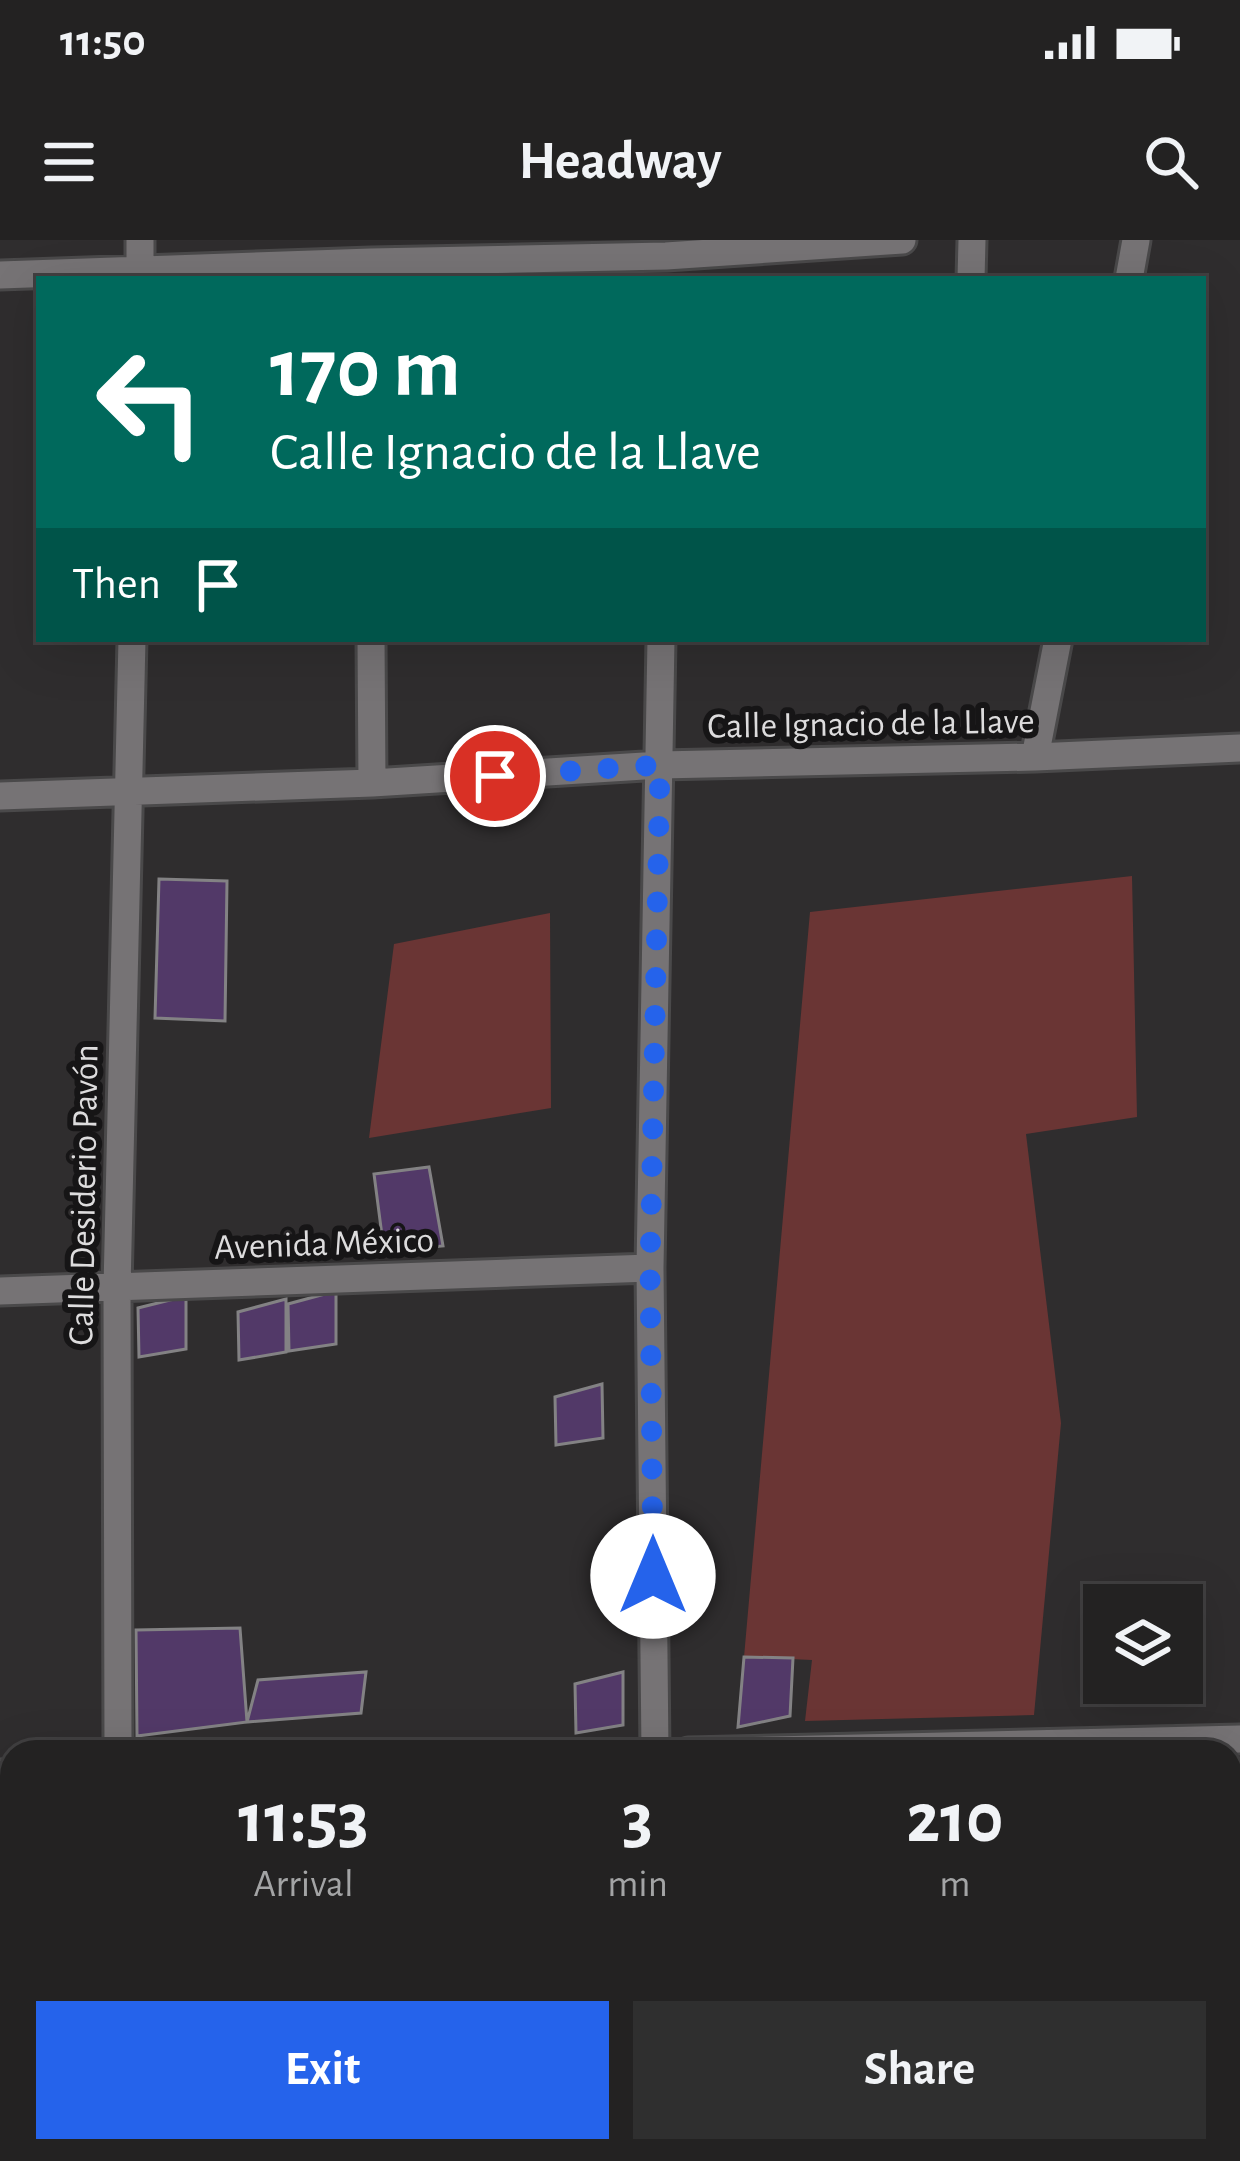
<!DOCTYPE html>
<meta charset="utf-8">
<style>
:root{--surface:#232222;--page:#2f2f2f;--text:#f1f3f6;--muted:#a3a4a5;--line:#403f40;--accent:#2563eb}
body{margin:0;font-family:"Alegreya Sans",sans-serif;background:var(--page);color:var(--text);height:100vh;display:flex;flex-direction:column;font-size:45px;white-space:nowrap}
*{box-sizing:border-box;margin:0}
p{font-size:39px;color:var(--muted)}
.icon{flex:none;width:66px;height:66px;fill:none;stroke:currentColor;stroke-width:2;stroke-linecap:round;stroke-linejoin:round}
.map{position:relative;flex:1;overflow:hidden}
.side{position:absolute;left:0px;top:1500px;width:1242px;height:423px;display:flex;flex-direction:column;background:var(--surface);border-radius:36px 36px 0 0;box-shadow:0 12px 48px #0002,0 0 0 3px var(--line)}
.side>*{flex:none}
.top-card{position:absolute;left:36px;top:36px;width:1170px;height:366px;border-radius:0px;box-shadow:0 12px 48px #0002,0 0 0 3px var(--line);background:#00695c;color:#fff;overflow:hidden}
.fabs{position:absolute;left:1083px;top:1344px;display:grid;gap:24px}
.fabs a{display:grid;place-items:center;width:120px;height:120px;border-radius:0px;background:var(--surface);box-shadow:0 12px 48px #0002,0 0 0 3px var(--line);font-size:60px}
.pin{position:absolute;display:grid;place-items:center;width:102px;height:102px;color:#fff;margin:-51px;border:6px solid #fff;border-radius:50%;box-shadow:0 3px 12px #0007}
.me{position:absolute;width:132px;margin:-66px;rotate:0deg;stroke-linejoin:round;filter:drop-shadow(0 0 9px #0008)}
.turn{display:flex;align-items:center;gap:42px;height:252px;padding:0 36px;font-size:54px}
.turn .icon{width:156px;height:156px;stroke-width:2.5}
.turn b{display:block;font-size:84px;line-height:102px}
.then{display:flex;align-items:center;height:114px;padding:0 36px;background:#0003;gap:24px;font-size:45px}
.eta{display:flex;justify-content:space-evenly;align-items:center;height:204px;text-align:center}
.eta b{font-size:72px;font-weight:700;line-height:84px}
.button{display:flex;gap:24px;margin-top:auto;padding:24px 36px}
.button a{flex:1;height:138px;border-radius:0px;background:var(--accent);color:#fff;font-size:48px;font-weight:700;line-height:138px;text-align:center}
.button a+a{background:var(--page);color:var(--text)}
.status{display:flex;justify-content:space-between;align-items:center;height:84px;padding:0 60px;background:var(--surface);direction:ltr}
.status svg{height:33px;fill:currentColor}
header{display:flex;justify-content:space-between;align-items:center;height:156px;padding:0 36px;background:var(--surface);font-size:54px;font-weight:700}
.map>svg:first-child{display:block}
.green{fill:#6a3534}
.water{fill:#48477a}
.building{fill:#523968;stroke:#838284;stroke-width:3}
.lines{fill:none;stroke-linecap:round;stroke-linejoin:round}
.street-casing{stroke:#4a494a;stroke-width:33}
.street{stroke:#767375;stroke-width:27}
.route{stroke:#2563eb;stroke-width:21;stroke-dasharray:0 37.8}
.labels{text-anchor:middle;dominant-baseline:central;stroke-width:12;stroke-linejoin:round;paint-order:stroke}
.street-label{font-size:36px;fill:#dddcdd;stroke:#161516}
</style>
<div class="status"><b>11:50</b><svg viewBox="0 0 49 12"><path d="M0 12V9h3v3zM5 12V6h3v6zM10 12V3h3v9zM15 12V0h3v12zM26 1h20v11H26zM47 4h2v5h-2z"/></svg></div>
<header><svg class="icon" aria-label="menu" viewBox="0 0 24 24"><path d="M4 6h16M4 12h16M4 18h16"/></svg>Headway<svg class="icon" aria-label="search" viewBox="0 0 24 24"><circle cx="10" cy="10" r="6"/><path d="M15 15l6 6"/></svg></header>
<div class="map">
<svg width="1240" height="1921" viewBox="0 0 1240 1921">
<rect width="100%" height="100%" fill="#2f2d2e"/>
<!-- green -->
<path class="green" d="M1132,636L1137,877L1026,894L1061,1183L1034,1475L805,1481L812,1420L744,1417L810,672Z
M550,673L551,868L369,898L394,704Z"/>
<!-- water -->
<path class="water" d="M12,1753V1911H1230V1886L1240,1887V1921H0V1754Z"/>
<!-- building -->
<path class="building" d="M159,639L227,641L225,781L155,778Z
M429,927L443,1006L384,1011L374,934Z
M336,1051V1104L289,1111L288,1064Z
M186,1056V1109L139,1117L138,1068Z
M286,1059V1112L239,1120L238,1072Z
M602,1144L603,1198L556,1205L555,1157Z
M240,1388L247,1482L137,1496L136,1390Z
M744,1417L793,1418L790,1476L738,1487Z
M366,1432L361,1473L247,1482L258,1440Z
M623,1432V1485L576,1493L575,1444Z"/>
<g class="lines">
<!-- street casing -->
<g class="street-casing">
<path id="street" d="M0,35L371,22L666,16L902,0
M140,39V0
M971,39L972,0
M1129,39L1136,0
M371,399L372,543
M1035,517L1058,399
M0,556L372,543L660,525L1035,517L1240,508
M0,1051L650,1028
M118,1512L117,1048L132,399
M655,1512L650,1028L661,399
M688,1512L1240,1499
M0,1534L12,1533
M1230,1723L1240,1725"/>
</g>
<!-- street -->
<use href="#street" class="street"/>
</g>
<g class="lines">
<!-- route -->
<path class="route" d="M495,536L660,525L650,1028L653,1336"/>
</g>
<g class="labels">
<!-- street labels -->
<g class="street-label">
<text transform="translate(871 484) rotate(-1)">Calle Ignacio de la Llave</text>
<text transform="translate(84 955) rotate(-89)">Calle Desiderio Pavón</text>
<text transform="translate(324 1004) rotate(-2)">Avenida México</text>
</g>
</g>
</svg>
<div class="fabs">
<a><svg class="icon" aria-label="layers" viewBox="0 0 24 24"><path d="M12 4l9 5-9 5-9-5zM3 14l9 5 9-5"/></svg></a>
</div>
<div class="pin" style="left:495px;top:536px;background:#d93025"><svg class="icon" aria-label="arrive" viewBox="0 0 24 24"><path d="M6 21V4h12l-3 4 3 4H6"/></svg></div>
<svg class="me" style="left:653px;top:1336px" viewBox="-20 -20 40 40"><circle r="19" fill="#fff"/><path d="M0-13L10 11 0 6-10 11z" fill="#2563eb"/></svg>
<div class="top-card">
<div class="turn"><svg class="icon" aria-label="left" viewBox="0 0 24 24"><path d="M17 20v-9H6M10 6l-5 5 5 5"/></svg><div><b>170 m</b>Calle Ignacio de la Llave</div></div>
<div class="then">Then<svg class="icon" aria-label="arrive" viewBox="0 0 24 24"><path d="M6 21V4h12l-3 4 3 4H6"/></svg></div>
</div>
<section class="side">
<div class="eta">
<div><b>11:53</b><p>Arrival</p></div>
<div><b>3</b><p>min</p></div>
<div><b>210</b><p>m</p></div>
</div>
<div class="button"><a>Exit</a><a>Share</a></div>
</section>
</div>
